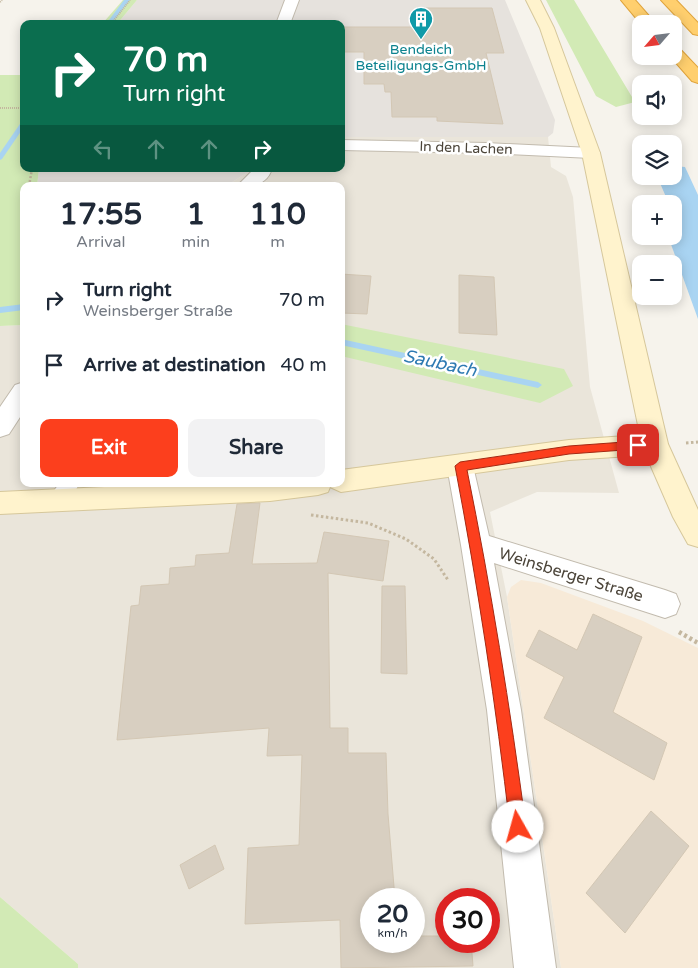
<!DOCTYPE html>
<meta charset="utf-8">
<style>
:root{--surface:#fff;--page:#f2f2f3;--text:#1f2937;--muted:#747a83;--accent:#fc3f1d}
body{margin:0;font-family:"Varela Round",sans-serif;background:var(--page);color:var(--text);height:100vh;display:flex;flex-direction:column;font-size:19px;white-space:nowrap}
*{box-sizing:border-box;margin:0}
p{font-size:16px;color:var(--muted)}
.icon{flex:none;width:28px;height:28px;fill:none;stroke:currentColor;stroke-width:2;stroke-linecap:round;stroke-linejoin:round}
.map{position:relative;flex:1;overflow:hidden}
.panel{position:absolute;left:20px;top:182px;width:325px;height:305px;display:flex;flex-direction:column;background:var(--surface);border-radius:10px;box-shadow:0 2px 12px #0003}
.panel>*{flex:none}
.banner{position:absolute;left:20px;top:20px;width:325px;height:152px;border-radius:10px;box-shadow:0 2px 12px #0003;background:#0b6e4f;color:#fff;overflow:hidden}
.needle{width:32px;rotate:242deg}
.tools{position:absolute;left:632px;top:15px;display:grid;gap:10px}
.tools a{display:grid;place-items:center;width:50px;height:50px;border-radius:10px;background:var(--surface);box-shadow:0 2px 12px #0003;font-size:25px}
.speed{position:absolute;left:360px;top:888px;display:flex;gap:10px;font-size:25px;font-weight:700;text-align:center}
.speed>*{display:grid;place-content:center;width:65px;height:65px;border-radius:50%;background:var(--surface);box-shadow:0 2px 12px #0003;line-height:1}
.speed small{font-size:12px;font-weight:400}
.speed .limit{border:8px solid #d22;background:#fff;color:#111}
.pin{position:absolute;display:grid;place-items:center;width:42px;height:42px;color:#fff;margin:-21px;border-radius:10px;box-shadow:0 2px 8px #0006}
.me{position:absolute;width:55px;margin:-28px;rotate:353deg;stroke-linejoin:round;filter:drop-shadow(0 0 4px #0008)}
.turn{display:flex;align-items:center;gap:18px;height:105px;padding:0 20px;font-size:22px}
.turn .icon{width:65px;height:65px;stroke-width:2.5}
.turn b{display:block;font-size:35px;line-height:42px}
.lanes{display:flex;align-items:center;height:48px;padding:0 20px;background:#0003;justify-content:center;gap:25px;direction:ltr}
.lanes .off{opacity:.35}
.eta{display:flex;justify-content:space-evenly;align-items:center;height:85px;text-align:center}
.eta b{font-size:30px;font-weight:700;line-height:35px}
.button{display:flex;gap:10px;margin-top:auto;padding:10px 20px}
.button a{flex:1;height:58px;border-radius:10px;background:var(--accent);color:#fff;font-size:20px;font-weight:700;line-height:58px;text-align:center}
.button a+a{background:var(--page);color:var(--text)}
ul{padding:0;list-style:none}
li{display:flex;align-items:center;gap:15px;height:65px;padding:0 20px}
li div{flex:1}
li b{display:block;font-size:19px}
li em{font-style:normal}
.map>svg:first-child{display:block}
.residential{fill:#eae5da;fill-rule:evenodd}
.commercial{fill:#f7ead8}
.industrial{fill:#e6e2dd}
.green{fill:#d2eab5}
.water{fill:#a9d4f2}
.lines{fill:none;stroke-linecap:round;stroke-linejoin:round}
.stream{fill:#a9d4f2;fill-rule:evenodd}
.building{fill:#d8cfc1;stroke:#d3c7b4}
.lane-casing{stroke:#c2bbae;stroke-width:2}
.street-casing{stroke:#c2bbae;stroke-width:2}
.secondary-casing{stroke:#d6c79b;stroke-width:2}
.highway-casing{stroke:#e0a43c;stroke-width:2}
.path-far3{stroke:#c4b79f;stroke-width:2;stroke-dasharray:1 1;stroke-linecap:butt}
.path-far2{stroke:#c4b79f;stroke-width:2.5;stroke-dasharray:2 2;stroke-linecap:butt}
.path-far1{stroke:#c4b79f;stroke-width:3;stroke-dasharray:2.5 2.5;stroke-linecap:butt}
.path{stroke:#c4b79f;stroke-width:4.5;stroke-dasharray:3 3;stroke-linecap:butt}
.lane{fill:#fff;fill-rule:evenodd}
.street{fill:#fff;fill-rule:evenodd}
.secondary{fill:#fff3cd;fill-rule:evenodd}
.highway{fill:#ffcf6e;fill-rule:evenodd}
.route{fill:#fc3f1d;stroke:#a42913}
.labels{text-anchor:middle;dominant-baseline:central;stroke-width:5;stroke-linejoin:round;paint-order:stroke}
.far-culture-label{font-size:14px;fill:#0d838f;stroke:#fff}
.far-street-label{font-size:14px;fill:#4b4439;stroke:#fff}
.street-label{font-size:16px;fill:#4b4439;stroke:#fff}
.water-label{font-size:18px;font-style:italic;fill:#2e7ab2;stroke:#fff}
</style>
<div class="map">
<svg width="698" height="968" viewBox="0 0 698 968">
<rect width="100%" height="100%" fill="#f6f3ec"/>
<!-- residential -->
<path class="residential" d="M341,137H548L551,167L566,176L573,197L590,387L619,493L537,492L490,512L507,597L561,968H78V964L0,897V326L24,325V484H341V186H226L248,172L250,169H341ZM371,899H414V941H371ZM446,899H489V941H446Z"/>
<!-- commercial -->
<path class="commercial" d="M521,580L541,583L643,621L698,648V968H561L507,597L511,587Z"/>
<!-- industrial -->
<path class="industrial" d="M137,0H505L555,120L553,133L548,137H341V24H117Z
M39,169H250L248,172L226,186H37Z"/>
<!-- green -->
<path class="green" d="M123,0H137L117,24H102Z
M546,0H574L635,102L616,107L596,96Z
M0,75H24V169H39L37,186H24V325L0,326Z
M341,324L564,369L573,386L540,403L341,356Z
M0,897L78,964V968H0Z"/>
<!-- water -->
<path class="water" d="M674,166L685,167L698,195V319L668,236H674V224H679L674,215V204H669L657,176H674Z"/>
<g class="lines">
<!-- stream -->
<path class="stream" d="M124,0H130L111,24H106Z
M24,120V127L2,159L0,160V153L22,121Z
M24,304V310L0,313V307Z
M341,339L538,382L542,385L538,388L341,345Z"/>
</g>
<!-- building -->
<path class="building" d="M419,8H492L504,53H486L503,124L437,121V117H392L391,92H385L384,84H364V52H341V27H421Z
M341,274L371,276L367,314L341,313Z
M459,275L494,277L497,335L459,333Z
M260,503L252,564L317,563L324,532L389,541L383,581L328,573L330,728H348V753H386L388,814L395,899H371V941H414V936H446V941H471L473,966L341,968L340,920L245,924L248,848L299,845L302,755L267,756L269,728L117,740L131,606L139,605L141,586L169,584L170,568L195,566L196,555L229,553L237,504Z
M382,586H405L407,674L381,673Z
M593,614L642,637L613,712L667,743L654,780L544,718L564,677L526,656L539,630L577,650Z
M651,811L689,846L625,933L586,893Z
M215,845L224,869L189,889L180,865Z"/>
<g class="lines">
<!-- lane casing -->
<g class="lane-casing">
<path id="lane" d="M59,484H79C73,496 64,511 49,506L46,501Z"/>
</g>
<!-- street casing -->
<g class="street-casing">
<path id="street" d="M285,0H299L290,24H276Z
M341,140L486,143L591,148L597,149L600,153L597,157L591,158L486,153L341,150Z
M254,169H272C266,186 253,186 237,186Z
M24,382V411L9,434L0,437V407L15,385Z
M460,455L470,459L473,466L489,536L665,590L676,594L680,604L676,614L665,618L494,563L521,710L556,968H514L487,710L461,545L447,466L450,459Z"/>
</g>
<!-- secondary casing -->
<g class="secondary-casing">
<path id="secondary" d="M526,0H540L554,28L600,153L668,444L698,510V547L688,544L673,517L646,455L569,460L341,492L330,487L328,492L318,495L270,501L0,514V492L167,484H341V470L569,440L640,435L582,153L540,28Z"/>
</g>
<!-- highway casing -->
<g class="highway-casing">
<path id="highway" d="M621,0H635L656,24H641Z
M661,0H676L698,23V35L693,34Z
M674,47L679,48L698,68V83L692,81L670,56H674Z"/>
</g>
<!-- path-far3 -->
<path class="path-far3" d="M0,2L2,0
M111,24L130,0
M0,108H24"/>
<!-- path-far2 -->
<path class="path-far2" d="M29,186L32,169"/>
<!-- path-far1 -->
<path class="path-far1" d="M686,443L698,442
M311,515L368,523L406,539L434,559L448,580"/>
<!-- path -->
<path class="path" d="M679,632L698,643"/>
<!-- lane -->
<use href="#lane" class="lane"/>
<!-- street -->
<use href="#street" class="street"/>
<!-- secondary -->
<use href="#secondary" class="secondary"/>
<!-- highway -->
<use href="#highway" class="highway"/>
</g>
<!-- route -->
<path class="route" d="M638,441L643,445L638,449L569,454L467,470C491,588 510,707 526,827L523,832L518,834L512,832L510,827C496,706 478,586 455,466L460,462L569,446Z"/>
<!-- icons -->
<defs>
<g id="building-pin" transform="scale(1.25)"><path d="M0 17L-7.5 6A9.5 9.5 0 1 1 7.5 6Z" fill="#0f9aa8" stroke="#fff"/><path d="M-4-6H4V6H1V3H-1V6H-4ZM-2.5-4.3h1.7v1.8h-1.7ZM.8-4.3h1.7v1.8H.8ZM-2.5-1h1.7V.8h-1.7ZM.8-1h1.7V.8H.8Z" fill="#fff"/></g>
</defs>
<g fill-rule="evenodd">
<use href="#building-pin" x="421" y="19"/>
</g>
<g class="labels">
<!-- far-culture labels -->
<g class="far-culture-label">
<text x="421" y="49">Bendeich<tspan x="421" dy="16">Beteiligungs-GmbH</tspan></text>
</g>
<!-- far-street labels -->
<g class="far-street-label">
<text transform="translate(466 148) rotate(2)">In den Lachen</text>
</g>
<!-- street labels -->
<g class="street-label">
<text transform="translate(571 575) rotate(17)">Weinsberger Straße</text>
</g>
<!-- water labels -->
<g class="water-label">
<text transform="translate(440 363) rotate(12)">Saubach</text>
</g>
</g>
</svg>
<div class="tools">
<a><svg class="needle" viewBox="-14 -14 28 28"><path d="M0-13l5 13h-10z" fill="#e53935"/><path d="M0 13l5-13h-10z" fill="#747a83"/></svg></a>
<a><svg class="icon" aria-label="sound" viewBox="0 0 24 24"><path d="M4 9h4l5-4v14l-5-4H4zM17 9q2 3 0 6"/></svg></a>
<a><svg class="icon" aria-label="layers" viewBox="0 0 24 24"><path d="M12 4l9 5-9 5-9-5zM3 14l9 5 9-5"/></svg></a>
<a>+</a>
<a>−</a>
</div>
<div class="speed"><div>20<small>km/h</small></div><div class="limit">30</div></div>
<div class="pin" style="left:638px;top:445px;background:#d93025"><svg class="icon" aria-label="arrive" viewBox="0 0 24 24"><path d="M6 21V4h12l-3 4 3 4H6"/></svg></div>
<svg class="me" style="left:518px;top:827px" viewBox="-20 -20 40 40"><circle r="19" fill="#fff"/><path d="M0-13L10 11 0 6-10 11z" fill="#fc3f1d"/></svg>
<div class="banner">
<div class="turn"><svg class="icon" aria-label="right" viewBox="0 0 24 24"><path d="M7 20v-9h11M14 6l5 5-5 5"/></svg><div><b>70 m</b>Turn right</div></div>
<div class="lanes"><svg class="icon off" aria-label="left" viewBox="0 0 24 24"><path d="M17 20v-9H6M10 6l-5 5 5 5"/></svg><svg class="icon off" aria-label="ahead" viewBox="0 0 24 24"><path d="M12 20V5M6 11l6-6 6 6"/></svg><svg class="icon off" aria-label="ahead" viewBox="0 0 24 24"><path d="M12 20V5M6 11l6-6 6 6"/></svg><svg class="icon" aria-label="right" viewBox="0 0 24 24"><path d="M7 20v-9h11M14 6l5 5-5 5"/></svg></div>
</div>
<section class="panel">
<div class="eta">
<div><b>17:55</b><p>Arrival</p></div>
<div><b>1</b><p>min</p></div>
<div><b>110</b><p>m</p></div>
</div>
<ul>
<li><svg class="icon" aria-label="right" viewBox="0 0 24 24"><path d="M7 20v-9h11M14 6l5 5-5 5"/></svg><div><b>Turn right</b><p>Weinsberger Straße</p></div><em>70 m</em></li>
<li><svg class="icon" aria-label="arrive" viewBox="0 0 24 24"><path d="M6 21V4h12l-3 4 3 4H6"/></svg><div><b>Arrive at destination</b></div><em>40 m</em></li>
</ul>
<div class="button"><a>Exit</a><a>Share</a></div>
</section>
</div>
